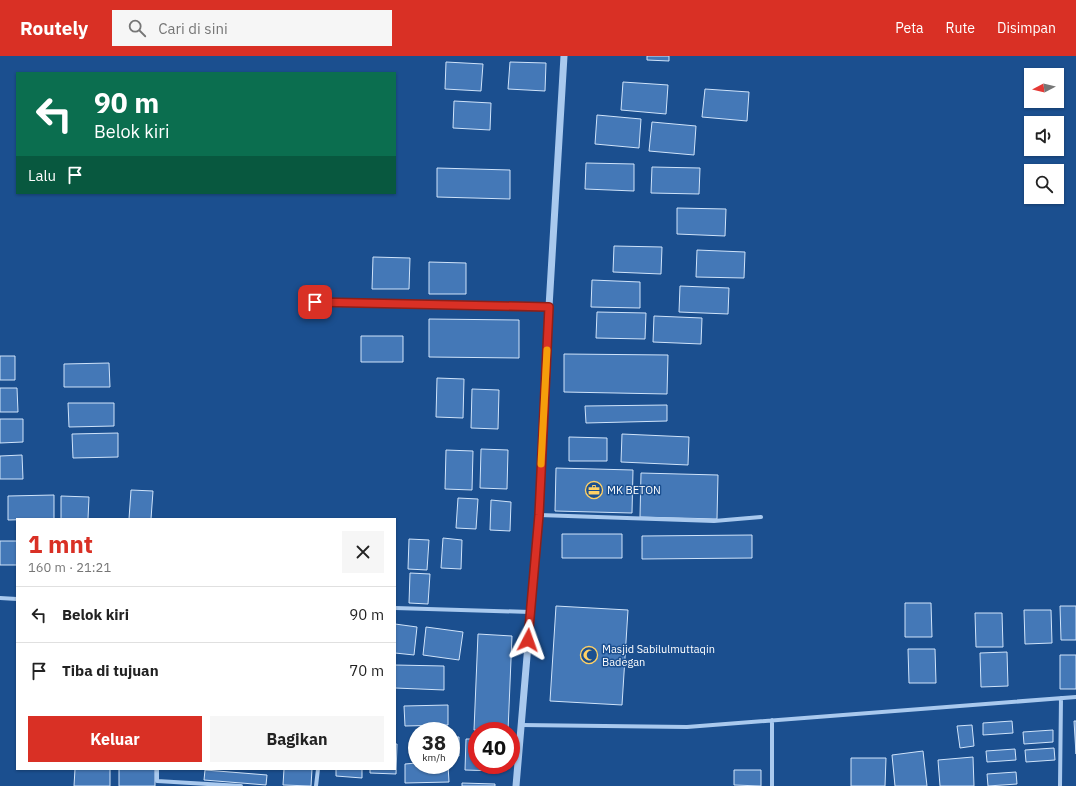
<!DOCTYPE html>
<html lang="id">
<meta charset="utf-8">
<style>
:root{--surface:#fff;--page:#f6f6f6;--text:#222;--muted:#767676;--line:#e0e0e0;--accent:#d93025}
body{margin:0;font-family:"IBM Plex Sans",sans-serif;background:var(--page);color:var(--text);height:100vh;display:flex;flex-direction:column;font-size:15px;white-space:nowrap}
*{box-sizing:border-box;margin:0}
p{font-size:13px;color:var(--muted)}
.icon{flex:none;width:22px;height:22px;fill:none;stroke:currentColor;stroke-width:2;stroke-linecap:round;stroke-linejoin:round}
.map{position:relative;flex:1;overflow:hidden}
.drawer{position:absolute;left:16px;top:462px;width:380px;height:252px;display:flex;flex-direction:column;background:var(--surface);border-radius:0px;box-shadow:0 1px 3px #0004}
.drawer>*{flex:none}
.banner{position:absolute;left:16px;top:16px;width:380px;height:122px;border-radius:0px;box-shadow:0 1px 3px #0004;background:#0b6e4f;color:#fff;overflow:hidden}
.needle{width:26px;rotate:263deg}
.fabs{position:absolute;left:1024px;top:12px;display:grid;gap:8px}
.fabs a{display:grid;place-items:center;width:40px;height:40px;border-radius:0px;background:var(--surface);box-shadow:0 1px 3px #0004;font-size:20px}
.speed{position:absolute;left:408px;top:666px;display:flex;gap:8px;font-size:20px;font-weight:700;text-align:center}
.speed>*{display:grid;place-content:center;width:52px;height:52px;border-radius:50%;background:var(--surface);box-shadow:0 1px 3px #0004;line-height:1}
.speed small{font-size:10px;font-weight:400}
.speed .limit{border:6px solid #d22;background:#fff;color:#111}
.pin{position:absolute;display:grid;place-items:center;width:34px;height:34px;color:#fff;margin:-17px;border-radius:8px;box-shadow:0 2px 6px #0006}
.me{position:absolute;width:44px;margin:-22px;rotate:4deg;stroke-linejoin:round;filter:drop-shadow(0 0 3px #0008)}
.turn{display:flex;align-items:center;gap:14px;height:84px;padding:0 12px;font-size:18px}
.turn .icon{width:52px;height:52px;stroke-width:2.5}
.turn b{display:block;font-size:28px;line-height:34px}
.then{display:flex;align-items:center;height:38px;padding:0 12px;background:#0003;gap:8px;font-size:15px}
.round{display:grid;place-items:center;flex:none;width:42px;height:42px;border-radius:0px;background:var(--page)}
.summary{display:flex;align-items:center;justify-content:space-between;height:68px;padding:0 12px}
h1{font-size:24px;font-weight:800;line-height:30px;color:var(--accent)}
.button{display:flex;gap:8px;margin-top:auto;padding:8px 12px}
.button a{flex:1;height:46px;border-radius:0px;background:var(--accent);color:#fff;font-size:16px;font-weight:800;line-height:46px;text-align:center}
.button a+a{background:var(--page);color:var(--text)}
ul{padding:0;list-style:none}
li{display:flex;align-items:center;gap:12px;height:56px;padding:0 12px;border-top:1px solid var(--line)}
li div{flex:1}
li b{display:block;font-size:15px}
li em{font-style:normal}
header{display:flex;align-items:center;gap:24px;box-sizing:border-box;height:56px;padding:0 20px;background:var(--accent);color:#fff}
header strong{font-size:19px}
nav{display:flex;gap:22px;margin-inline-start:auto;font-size:14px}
.search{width:280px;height:36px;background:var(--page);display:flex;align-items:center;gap:10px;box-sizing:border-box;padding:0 14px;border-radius:0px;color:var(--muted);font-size:15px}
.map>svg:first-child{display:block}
.building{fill:#4478b7;stroke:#cfe3fa}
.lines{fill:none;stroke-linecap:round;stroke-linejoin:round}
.minor{stroke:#a9c9ee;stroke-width:4}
.tertiary{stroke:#a9c9ee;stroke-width:7}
.route-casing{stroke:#8d1f18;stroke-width:10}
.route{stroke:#d93025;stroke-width:7}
.slow{stroke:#f59e0b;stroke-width:7}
.labels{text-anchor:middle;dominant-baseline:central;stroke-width:3;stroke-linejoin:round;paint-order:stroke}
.poi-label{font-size:11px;fill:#fff;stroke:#1b4f8f;text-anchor:start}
</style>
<header>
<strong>Routely</strong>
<div class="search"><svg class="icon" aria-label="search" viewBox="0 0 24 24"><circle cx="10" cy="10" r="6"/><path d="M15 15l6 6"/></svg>Cari di sini</div>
<nav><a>Peta</a><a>Rute</a><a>Disimpan</a></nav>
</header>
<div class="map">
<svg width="1076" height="730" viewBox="0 0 1076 730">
<rect width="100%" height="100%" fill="#1b4f8f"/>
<!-- building -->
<path class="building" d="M647,0H669V5L647,4Z
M446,6L483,8L481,35L445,33Z
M510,6L546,7L545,35L508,33Z
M623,26L668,29L666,58L621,54Z
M705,33L749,36L747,65L702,61Z
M454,45L491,47L490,74L453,72Z
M597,59L641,63L639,92L595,88Z
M652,66L696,70L694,99L649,95Z
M586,107L634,108V135L585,133Z
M652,111L700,112L699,138L651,137Z
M437,112L510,114V143L437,141Z
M677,152L726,153L725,180L677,178Z
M614,190L662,191L661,218L613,216Z
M697,194L745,196L744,222L696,221Z
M373,201L410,202L409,233H372Z
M429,206L466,207V238H429Z
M592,224L640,226V252L591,251Z
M680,230L729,232L728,258L679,256Z
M597,256L646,257L645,283L596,282Z
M654,260L702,262L701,288L653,286Z
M429,263L519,264V302L429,301Z
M361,280H403V306H361Z
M564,298L668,299L667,338L564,336Z
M0,300H15V324H0Z
M109,307L110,331H64V308Z
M437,322L464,323L463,362L436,361Z
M0,332H17L18,356H0Z
M472,333L499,334L498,373L471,372Z
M68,347H114V370L69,371Z
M667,349V365L586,367L585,350Z
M0,363H23V386L0,387Z
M118,377V401L73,402L72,378Z
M622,378L689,381L688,409L621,406Z
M569,381L607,382V405H569Z
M481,393L508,394L507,433L480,432Z
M446,394L473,395L472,434L445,433Z
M22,399L23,423H0V400Z
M556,412L633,414L632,457L555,455Z
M641,417L718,419L717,463L640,461Z
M131,434L153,435L151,463H129Z
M54,439V463L8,464V440Z
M61,440L89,441L88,463H61Z
M458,442L478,443L476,473L456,472Z
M491,444L511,446L510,475L490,474Z
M562,478H622V502H562Z
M752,479V502L642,503V480Z
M443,482L462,484L461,513L441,512Z
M409,483L429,484L427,514L408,513Z
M0,485H17V509H0Z
M410,517L430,518L428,548L409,547Z
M905,547H931L932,581H905Z
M556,550L628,554L622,649L550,645Z
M1060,550H1076V584H1061Z
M1024,554H1051L1052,587L1025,588Z
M975,557H1002L1003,591H976Z
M395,568L417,571L414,599L395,597Z
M426,571L463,576L459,604L423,599Z
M478,578L512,580L508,675L474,674Z
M908,593H935L936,627H909Z
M1007,596L1008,630L981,631L980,597Z
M1060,599H1076V633H1060Z
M395,609L444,610V634L395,632Z
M448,649V669L405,670L404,650Z
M1012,665L1013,677L983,679V667Z
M1074,665H1076V698Z
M972,669L974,690L960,692L957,670Z
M1053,674V686L1024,688L1023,676Z
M451,681H459V700L451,701Z
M415,683H417V702H416Z
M466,683H477V709H499L498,715L465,714Z
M395,688H397L396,718L370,717V713H395Z
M1054,692L1055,704L1026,706L1025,694Z
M1015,693L1016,704L987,706L986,695Z
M923,695L927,730H895L892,699Z
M973,701L974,730H940L938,704Z
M851,702H886L885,730H851Z
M417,707V709H448L449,726L405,727V708Z
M75,713H110V730H74Z
M119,713H155V730H119Z
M284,713H312L311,730L283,729Z
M336,713H362V722L336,720Z
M205,714L267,719L266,729L204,724Z
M734,714H761V730L734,729Z
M1016,716L1017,728L988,730L987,718Z
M462,727L495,728V730H462Z"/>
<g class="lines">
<!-- minor -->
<path class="minor" d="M315,246L549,251
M539,459L714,465L761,461
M0,542L17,543
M395,552L530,556
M772,664V730
M521,669L687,671L1076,641
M157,713V725L241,730
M316,730L318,713
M1060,730L1061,642"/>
<!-- tertiary -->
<path class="tertiary" d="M516,730L539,459L549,251L564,0"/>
</g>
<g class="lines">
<!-- route casing -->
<g class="route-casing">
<path id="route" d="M315,246L549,251L539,459L528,584"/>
</g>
<!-- route -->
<use href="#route" class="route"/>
<!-- slow -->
<path class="slow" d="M541,408L547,294"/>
</g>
<!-- icons -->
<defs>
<g id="office-ring" transform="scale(0.9)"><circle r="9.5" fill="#1b4f8f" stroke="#ffd166" stroke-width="1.5"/><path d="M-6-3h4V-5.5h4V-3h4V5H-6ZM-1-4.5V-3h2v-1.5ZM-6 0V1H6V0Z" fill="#ffd166"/></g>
<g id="mosque-ring" transform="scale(0.9)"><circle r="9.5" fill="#1b4f8f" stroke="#ffd166" stroke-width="1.5"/><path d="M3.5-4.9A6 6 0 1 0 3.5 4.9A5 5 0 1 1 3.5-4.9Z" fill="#ffd166"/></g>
</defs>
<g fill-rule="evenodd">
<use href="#office-ring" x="594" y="434"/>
<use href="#mosque-ring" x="589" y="599"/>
</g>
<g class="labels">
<!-- poi labels -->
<g class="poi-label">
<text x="607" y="434">MK BETON</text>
<text x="602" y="593">Masjid Sabilulmuttaqin<tspan x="602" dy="13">Badegan</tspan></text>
</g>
</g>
</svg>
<div class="fabs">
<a><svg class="needle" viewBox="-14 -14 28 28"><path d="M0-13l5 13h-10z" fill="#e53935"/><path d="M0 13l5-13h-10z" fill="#767676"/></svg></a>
<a><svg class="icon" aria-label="sound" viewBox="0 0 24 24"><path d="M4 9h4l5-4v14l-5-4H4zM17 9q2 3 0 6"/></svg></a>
<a><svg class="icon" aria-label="search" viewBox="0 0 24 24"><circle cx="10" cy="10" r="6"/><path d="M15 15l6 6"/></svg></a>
</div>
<div class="speed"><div>38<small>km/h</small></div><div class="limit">40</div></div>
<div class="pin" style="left:315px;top:246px;background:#d93025"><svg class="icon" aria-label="arrive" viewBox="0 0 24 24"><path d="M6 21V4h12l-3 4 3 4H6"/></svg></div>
<svg class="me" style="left:528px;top:584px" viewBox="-20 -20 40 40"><path d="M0-17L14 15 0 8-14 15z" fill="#d93025" stroke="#fff" stroke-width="4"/></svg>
<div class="banner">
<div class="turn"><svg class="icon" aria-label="left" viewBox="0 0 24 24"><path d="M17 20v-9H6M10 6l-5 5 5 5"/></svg><div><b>90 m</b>Belok kiri</div></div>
<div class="then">Lalu<svg class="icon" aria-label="arrive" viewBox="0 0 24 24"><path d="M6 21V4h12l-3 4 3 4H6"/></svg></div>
</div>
<section class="drawer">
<div class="summary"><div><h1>1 mnt</h1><p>160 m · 21:21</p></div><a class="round"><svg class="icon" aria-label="close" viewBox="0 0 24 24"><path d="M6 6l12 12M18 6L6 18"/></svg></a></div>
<ul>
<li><svg class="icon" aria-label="left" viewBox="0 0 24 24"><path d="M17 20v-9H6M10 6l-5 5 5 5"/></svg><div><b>Belok kiri</b></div><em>90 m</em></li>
<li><svg class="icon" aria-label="arrive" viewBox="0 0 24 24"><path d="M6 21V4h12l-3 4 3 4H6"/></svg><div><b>Tiba di tujuan</b></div><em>70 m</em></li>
</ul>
<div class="button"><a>Keluar</a><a>Bagikan</a></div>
</section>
</div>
